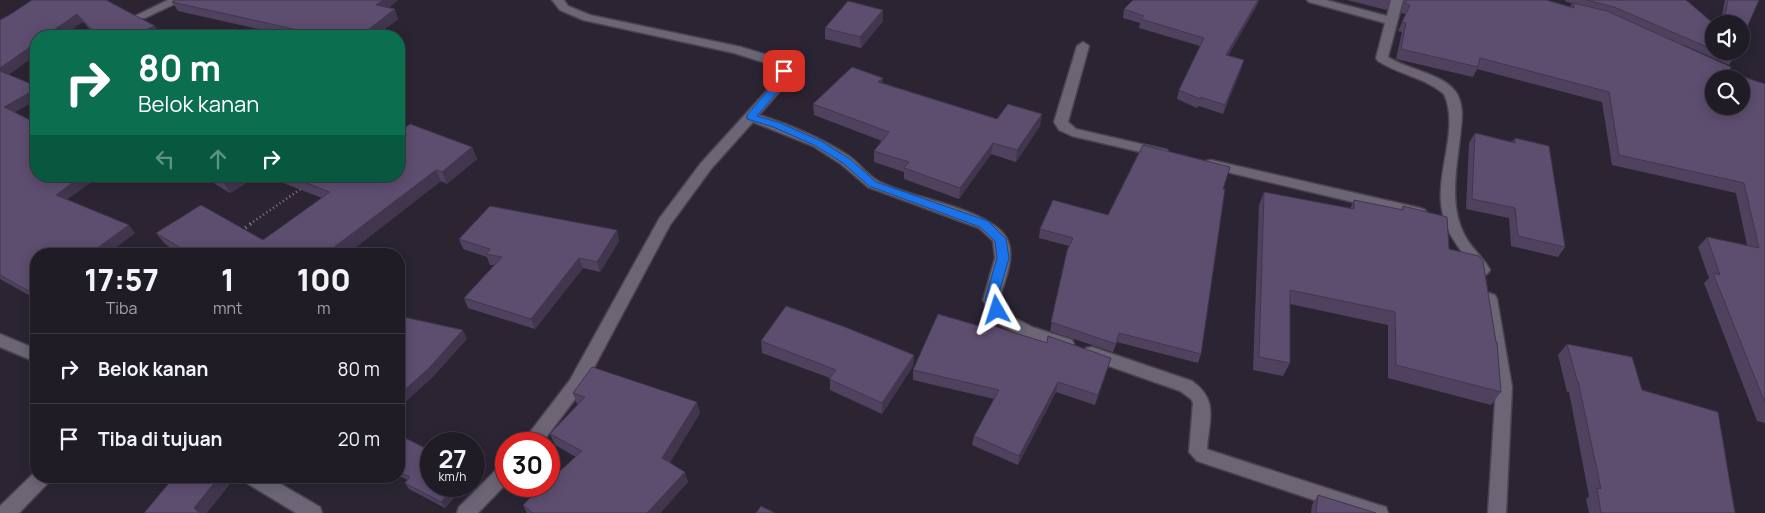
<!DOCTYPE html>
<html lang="id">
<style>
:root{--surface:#201c26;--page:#28252e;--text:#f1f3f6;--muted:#a2a1a7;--line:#3d3a43}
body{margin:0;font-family:Manrope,sans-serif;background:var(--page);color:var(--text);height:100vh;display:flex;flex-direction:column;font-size:19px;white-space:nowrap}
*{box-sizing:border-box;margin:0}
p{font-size:16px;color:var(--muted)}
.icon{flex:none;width:28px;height:28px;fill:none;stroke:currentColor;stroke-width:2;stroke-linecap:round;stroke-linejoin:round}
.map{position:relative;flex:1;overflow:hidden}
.details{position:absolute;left:30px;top:248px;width:375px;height:235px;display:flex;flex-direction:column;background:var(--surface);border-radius:20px;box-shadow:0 2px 12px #0003,0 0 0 1px var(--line)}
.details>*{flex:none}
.hud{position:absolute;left:30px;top:30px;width:375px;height:152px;border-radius:20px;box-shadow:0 2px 12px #0003,0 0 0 1px var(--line);background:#0b6e4f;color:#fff;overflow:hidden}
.tools{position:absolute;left:1705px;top:15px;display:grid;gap:10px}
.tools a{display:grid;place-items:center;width:45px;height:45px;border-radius:50%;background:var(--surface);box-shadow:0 2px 12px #0003,0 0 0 1px var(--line);font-size:25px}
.speed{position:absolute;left:420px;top:432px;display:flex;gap:10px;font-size:25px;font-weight:700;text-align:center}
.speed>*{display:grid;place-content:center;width:65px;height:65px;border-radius:50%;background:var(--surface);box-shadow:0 2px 12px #0003,0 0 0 1px var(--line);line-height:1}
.speed small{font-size:12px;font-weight:400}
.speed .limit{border:8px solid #d22;background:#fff;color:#111}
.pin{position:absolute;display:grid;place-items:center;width:42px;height:42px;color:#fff;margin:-21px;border-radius:10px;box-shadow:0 2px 8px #0006}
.me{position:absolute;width:55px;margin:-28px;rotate:354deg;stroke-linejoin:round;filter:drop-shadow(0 0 4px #0008)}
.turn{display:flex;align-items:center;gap:18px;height:105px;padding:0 25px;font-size:22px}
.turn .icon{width:65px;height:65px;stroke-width:2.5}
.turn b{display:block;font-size:35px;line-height:42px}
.lanes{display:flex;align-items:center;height:48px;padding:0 25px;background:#0003;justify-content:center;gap:25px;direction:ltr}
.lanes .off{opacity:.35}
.eta{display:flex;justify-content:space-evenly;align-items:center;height:85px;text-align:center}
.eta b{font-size:30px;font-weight:800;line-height:35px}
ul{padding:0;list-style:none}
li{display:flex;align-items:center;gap:15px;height:70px;padding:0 25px;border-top:1px solid var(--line)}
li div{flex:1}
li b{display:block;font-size:19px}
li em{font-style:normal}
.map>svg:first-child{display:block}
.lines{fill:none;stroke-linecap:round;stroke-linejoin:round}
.minor-casing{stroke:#49434f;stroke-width:3}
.path-far1{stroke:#817c87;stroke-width:2.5;stroke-dasharray:1 3;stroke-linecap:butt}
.path{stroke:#817c87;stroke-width:4;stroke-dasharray:1 4.5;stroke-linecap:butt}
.minor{fill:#6c6576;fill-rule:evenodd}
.wall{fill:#50425f}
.shaded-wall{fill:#41364e}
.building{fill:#5d4d6f;stroke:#41364e;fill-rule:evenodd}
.route{fill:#1a73e8;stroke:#114b97}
</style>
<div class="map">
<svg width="1765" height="513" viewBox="0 0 1765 513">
<rect width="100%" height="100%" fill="#2b2533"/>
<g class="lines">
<!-- minor casing -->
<g class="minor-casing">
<path id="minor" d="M168,0H183L145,18H137L135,16Z
M552,0H564L568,6L590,15L741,47L774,57L790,71L781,90L759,115C791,125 821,138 849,156C859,163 867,175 878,181C909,198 988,208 1006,237C1017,255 1004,282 999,300L1009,315L1032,327L1072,340L1074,344L1072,348L1066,350L1020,335L997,323L983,300L995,258L993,241L979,228L868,187L841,164L813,146L753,122L711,169L670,225L582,390L541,444H521L570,380L659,219L701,163L771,86L777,72L766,63L734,53L583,20L560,10Z
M1307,0H1326L1387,16L1391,0H1403L1388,57C1406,69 1443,74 1455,91C1460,97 1461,105 1462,113C1461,152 1445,199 1465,236C1471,248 1483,257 1490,270L1487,274L1482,276L1477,274C1461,247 1444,236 1441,202C1438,167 1459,127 1444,94C1426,78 1398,74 1378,61L1376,58L1385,23L1309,2Z
M1083,42L1089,46L1068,122L1076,129L1167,150L1169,153L1167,156L1162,157L1072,136L1059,130L1054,122L1077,46Z
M1211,160L1420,208L1425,210L1427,213L1425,216L1420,218L1206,167L1204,164L1206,161Z
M1489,293L1495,295L1497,299L1512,387L1506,513H1488L1496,387L1481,299L1483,295Z
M0,334L36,349V362L0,347Z
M1092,347L1192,381C1219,400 1209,420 1207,449L1209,450L1379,505L1386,507L1388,513H1353L1197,461L1189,452L1193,403L1191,399L1180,391L1086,358L1084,353L1086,348Z
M506,464V484L478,513H457L459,507L500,466Z
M36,471V476H52L49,482L19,513H0V506Z
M242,476H267L320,507L322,513H296L245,482Z"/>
</g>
<!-- path-far1 -->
<path class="path-far1" d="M250,224L302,188"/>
<!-- path -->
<path class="path" d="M241,231L252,223"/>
<!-- minor -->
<use href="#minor" class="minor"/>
</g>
<!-- wall -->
<path class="wall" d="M32,0L160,34L155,36H96L83,22L36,36V55L8,75L36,86V100L15,112L67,200L135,233L107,254H36V299L0,279V20L11,14Z
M398,0L388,8L398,19L376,36H289L178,11L172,2Z
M1259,0L1256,7L1228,56L1244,60L1241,69L1223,114L1199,106L1197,108L1177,99L1179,90L1200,46L1139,28L1140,23L1123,18L1124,9Z
M1347,0H1391L1387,10Z
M1404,0H1546L1570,7L1572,3L1566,2L1565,0H1686L1714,24V51H1737L1733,59L1729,65L1682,44L1729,72L1765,84V423L1757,421L1704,283L1709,278L1698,247L1707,237L1747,245L1736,193L1612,165L1602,102L1477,69L1473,77L1396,59L1402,32L1398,31L1406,14L1401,13Z
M1725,0H1759L1741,24H1720Z
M883,10V21L861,48L825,39V28Z
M883,83L997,119L1040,126L1016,162L991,154L959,199L904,179V172L874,162V151L882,141L814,115L813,104Z
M1475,133L1512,142L1515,138L1565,247L1558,257L1511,246L1509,218L1466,209L1469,143Z
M472,147L477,159L447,184L441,181L347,254H180L165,244L156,233L263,240L322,198L265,176H399Z
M202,176H257L230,193Z
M1223,189L1201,354L1198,363L1117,342L1113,352L1050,331L1069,246L1039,238L1040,229L1108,215Z
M1264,192L1350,209L1354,200L1401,210L1403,206L1449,249L1501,392L1491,405L1388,378V325L1290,304V363L1283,376L1253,370L1259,205Z
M617,230L619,241L600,272L583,268L535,329L468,308L464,298L494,265H490L487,257L463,249L459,239Z
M979,326L1108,368L1095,405L1056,392L1018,465L972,445L974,436L994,399L913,380V370Z
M761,341L914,355L913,366L882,414L830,390V378L762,353Z
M1567,344L1642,390L1735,513H1589L1586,499L1589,496L1569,392H1567L1558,355Z
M573,393L700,413L670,462L688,482L660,513H527L523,505L576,457L555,445L550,434L578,404H577Z
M399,435L431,486H464L445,508L409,489L405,483L408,480L399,476Z
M1318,495L1376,513H1311L1312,505Z"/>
<!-- shaded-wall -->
<path class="shaded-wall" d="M383,0H398L380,15L376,5Z
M1259,0L1256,7L1223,64L1226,55Z
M395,9L398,19L376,36H360Z
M883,10V21L861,48L860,37Z
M77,14L83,22L63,36H45Z
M155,26L160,34L155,36H130Z
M36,43V55L3,78L0,74V68Z
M1244,60L1241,69L1223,114L1225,105Z
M883,78V89L878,82Z
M36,89V100L10,115L4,107Z
M1042,114L1040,126L1016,162L1017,150Z
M993,143L991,154L959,199L960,188Z
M472,147L477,159L447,184L442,172Z
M436,170L441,181L347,254H325Z
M82,176H100L62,203L56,195Z
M231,176H257L230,193L223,181Z
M129,225L135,233L107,254H89Z
M617,230L619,241L600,272L597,262Z
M579,258L583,268L535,329L531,319Z
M463,330L467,339L433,377L399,408V395Z
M914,355L913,366L882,414V403Z
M1111,358L1108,368L1095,405L1098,395Z
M1058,382L1056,392L1018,465L1019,456Z
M697,402L700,413L666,469L662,458Z
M685,472L688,482L660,513H647Z
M220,476H223L230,484L207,513H199L194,508Z
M455,486H464L445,508L441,502Z"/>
<!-- building -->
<path class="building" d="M32,0H106L155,26L130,36H98L77,14L45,36H36V43L0,68V20L11,14Z
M175,0H383L376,5L395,9L360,36H325L172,2Z
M1133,0H1258L1226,55L1244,60L1225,105L1201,97L1200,99L1179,90L1204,38L1141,19L1144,16L1124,9Z
M1406,0H1546L1574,8L1573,3L1607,11L1731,67L1729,72L1765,84V403L1713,273L1720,275L1707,237L1759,248L1744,183L1619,155L1609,92L1480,58L1478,67L1401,49L1406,23L1402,22L1410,5L1406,4ZM1714,79H1741V106H1714Z
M1586,0H1686L1714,24V50L1614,7Z
M1728,0H1759L1741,41V24H1723Z
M848,1L883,10L860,37L825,28Z
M1716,51H1737L1733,59Z
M852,67L883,78L878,82L997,119L1008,104L1042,114L1017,150L993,143L960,188L904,168L909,162L874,151L889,132L813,104Z
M0,71L36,86V89L4,107L36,123V176H82L56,195L129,225L89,254H36V292L34,294L0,275Z
M410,124L472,147L442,172L436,170L325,254H191L156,233L201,205L263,240L330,192L288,176H399V131H401Z
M1475,133L1515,143V138L1549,146L1565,247L1518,236L1515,208L1472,199Z
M1143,145L1230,167L1223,189H1225L1201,354L1119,333L1116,344L1051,322L1067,251L1073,238L1040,229L1053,200L1108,215Z
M214,176H231L223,181Z
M1264,192L1354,209V200L1403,210V206L1447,217L1449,249L1479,256L1483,261L1496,342H1497L1501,392L1396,365L1395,312L1290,290V363L1259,357Z
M490,206L617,230L597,262L579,258L531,319L464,298L502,257L486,254L490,249L459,239Z
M786,306L845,327L914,355L882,403L829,379L836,370L761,341Z
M938,314L979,326L981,322L1047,343L1048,336L1111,358L1098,395L1058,382L1019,456L974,436L999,390L913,370Z
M399,316L463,330L429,368L399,395Z
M1567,344L1632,357L1642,390L1718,412L1735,513H1601L1597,488L1601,489L1578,381L1577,380Z
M592,367L697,402L662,458L685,472L647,513H533L523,505L543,486H549V481L582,451L550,434L585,397L573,393Z
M399,435L431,451V486H455L441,502L405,483L410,477L399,472Z
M175,476H220L194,508L200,513H144Z
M1318,495L1376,513H1316Z
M761,506L775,513H756Z"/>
<!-- route -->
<path class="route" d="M784,68L789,71L780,89L757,116L780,123L821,141L850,159L876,182L988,221L1006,239L1009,258L997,300L1003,310L1001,313H993L985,300L997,258L995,241L980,227L869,186L843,163L814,145L773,127L747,119V115L772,86L781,69Z"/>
</svg>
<div class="tools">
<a><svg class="icon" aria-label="sound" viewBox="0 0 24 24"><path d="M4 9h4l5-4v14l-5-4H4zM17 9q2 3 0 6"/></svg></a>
<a><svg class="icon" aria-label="search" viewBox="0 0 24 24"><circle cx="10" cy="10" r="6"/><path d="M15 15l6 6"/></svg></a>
</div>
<div class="speed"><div>27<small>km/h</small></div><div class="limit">30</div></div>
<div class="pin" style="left:784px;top:71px;background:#d93025"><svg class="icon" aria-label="arrive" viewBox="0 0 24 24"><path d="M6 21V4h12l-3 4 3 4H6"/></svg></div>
<svg class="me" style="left:997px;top:310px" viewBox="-20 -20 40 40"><path d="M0-17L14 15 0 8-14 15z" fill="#1a73e8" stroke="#fff" stroke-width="4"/></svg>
<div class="hud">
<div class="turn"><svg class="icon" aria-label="right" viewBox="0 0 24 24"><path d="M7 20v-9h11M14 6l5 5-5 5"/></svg><div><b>80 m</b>Belok kanan</div></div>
<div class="lanes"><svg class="icon off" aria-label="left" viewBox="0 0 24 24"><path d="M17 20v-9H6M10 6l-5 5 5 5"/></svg><svg class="icon off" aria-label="ahead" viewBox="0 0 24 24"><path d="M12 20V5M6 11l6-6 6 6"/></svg><svg class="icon" aria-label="right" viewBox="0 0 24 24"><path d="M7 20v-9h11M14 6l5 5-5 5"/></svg></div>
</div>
<section class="details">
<div class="eta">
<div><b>17:57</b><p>Tiba</p></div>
<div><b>1</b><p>mnt</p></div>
<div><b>100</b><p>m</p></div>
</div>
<ul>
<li><svg class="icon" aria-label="right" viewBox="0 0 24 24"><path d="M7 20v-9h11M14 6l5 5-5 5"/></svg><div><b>Belok kanan</b></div><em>80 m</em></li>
<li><svg class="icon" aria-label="arrive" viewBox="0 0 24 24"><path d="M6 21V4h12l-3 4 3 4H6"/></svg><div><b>Tiba di tujuan</b></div><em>20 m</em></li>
</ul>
</section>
</div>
